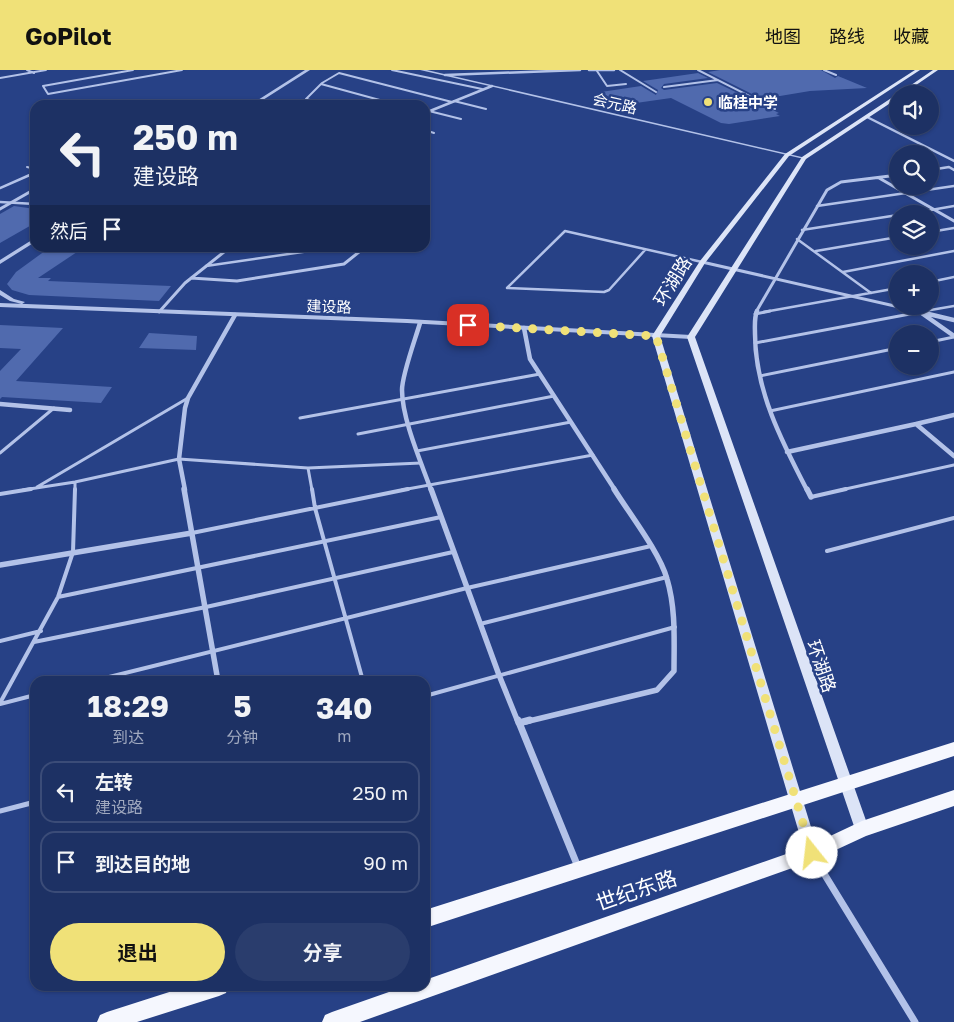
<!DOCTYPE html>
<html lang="zh">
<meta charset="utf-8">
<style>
:root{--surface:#1d3164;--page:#2a3d6d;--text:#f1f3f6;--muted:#a0a9bf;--line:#3b4c78;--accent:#f0e178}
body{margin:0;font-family:"Golos Text","Noto Sans SC",sans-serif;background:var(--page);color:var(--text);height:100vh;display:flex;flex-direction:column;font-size:19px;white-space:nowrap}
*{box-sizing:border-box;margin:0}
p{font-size:16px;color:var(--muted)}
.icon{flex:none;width:28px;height:28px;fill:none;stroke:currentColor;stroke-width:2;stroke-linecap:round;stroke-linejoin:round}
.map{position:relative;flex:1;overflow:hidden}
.sheet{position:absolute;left:30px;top:606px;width:400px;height:315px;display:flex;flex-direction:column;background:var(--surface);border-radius:15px;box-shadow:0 1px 4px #0004,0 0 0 1px var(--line)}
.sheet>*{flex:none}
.top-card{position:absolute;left:30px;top:30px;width:400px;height:152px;border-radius:15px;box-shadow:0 1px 4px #0004,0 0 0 1px var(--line);background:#1d3164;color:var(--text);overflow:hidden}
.fabs{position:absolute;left:889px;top:15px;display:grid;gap:10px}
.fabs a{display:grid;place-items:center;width:50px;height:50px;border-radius:50%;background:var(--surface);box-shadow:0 1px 4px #0004,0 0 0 1px var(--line);font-size:25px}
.pin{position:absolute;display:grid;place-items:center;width:42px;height:42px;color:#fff;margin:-21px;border-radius:10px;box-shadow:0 2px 8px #0006}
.me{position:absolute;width:55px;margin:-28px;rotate:344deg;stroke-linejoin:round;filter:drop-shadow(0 0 4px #0008)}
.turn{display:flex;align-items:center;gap:18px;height:105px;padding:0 20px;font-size:22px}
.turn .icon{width:65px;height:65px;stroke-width:2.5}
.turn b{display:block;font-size:35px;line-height:42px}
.then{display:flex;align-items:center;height:48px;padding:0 20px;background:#0003;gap:10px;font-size:19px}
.eta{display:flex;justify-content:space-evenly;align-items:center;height:85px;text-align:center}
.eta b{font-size:30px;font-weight:700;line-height:35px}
.action{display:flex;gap:10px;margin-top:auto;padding:10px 20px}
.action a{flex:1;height:58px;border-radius:30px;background:var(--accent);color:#111;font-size:20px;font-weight:700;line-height:58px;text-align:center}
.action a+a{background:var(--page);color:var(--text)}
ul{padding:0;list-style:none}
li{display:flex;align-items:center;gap:15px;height:62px;margin:0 10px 8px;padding:0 10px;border:2px solid var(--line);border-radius:15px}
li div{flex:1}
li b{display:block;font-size:19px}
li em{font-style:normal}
header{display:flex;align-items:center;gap:30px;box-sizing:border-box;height:70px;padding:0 25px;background:var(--accent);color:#111}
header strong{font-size:24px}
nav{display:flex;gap:28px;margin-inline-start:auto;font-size:18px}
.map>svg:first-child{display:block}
.building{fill:#506aae}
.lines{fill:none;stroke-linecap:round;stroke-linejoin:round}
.service-far4{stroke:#b3c2e8;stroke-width:2}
.service-far3{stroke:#b3c2e8;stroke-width:2.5}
.service-far2{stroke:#b3c2e8;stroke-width:3}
.service-far1{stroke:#b3c2e8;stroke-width:4}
.service{stroke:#b3c2e8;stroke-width:5}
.minor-far4{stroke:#b3c2e8;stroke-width:2.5}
.minor-far3{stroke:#b3c2e8;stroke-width:3}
.minor-far2{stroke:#b3c2e8;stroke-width:4.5}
.minor-far1{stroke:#b3c2e8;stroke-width:5.5}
.minor{stroke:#b3c2e8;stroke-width:7}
.tertiary{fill:#b3c2e8;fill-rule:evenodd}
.secondary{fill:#dce4f7;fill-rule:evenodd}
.primary{fill:#f5f7fe;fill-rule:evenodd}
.route{stroke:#f0e178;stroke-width:9;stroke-dasharray:0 16.2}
.poi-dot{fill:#f0e178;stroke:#274186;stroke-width:2}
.labels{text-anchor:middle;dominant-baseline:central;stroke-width:5;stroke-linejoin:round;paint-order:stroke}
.far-poi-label{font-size:15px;font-weight:bold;fill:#fff;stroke:#274186;text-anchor:start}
.far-street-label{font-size:15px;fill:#fff;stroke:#274186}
.street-label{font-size:18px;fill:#fff;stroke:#274186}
.near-street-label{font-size:21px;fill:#fff;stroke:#274186}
</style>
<header>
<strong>GoPilot</strong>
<nav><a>地图</a><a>路线</a><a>收藏</a></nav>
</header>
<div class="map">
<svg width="954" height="952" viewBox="0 0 954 952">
<rect width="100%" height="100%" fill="#274186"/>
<!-- building -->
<path class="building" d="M720,0H821L835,8L838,6L867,18L810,21L762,29L708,2Z
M698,3L708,8L664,14L661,18L664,20L717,13L779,43L776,44L780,46L729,54L721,53L671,28L622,35L601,22L641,16L656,25L658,20L643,11Z
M14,136L35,139V153L0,173V144Z
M49,178L77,182L38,208H51L48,211L171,216L159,231L29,225L12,220L7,214L16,202Z
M0,255L63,258L16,311L112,317L101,333L2,327L0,329V301L21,279L0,278Z
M149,263L197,266L196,280L139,278Z"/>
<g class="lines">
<!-- service-far4 -->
<path class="service-far4" d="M27,0L34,3
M133,0L43,16L48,24L182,0
M392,0L482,19
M620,0L656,22
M698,0L775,39
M824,0L836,5
M597,1L607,16L626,14
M0,8L46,0
M321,14L398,35
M664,17L718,10
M454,31L486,39
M329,35L306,29L322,13L339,3L452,32
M429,41L461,49
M425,60L434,63
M27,97L35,99
M29,106L35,103"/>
<!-- service-far3 -->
<path class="service-far3" d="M0,118L32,104
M0,132L35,134
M817,136L954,116
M908,144L954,136
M802,160L898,145
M930,162L954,158
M797,169L871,223
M645,180L609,220L604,222L507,218L565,161L702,192
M816,181L898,167
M206,196L330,178
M843,202L954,181
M930,212L954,207
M764,242L898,218
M919,242L954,236"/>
<!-- service-far2 -->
<path class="service-far2" d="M755,244L770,241
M930,272L954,267
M755,273L926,241
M760,306L898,278
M770,341L954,302
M300,348L540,304
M358,364L554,326
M417,381L571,352
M0,383L54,338
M308,398L312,420
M37,417L188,328
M23,420L75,412L179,389L308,398L421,393
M75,420V412
M402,420L593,385
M841,420L954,395"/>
<!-- service-far1 -->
<path class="service-far1" d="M312,419L315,438L363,611
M0,424L31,419
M811,427L846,419
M192,463L408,419
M827,481L954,448
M58,527L441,447
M480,554L667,507
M0,571L41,561
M34,572L206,537L453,482
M93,611L467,518L651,476
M425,626L675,557
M0,633L58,527L73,482L75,419
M0,634L35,625"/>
<!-- service -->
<path class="service" d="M0,741L35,732"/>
<!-- minor-far4 -->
<path class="minor-far4" d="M589,0H614
M445,5L580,0
M425,43L492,16
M867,47L954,91
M930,100L949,97L954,100
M892,106L898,105"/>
<!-- minor-far3 -->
<path class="minor-far3" d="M879,108L954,151
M0,139L35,119
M702,192L921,242
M191,208L237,211L344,194L364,178
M159,242L185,213L229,178
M756,242L827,120L841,112L898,105"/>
<!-- minor-far2 -->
<path class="minor-far2" d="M757,241C754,248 755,257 755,264C755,320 782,372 807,420
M916,241L954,250
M923,244L954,266
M420,253C415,270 402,305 402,320C402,349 421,392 431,420
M524,258L530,289L615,420
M0,334L70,340
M916,354L954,345
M787,382L916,354L954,386
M185,420L179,389L185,338L188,328L235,245"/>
<!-- minor-far1 -->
<path class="minor-far1" d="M184,419L218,611
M431,419L499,605L518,652
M807,419L811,427
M0,495L192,463
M525,652L657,620L674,601C674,570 676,539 667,509C660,483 629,443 614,419"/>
<!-- minor -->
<path class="minor" d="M518,650L578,797
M519,653L530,650
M812,784L915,952"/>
<!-- tertiary -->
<path class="tertiary" d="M305,0H310L255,35H250Z
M420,0H427L806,88L804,89Z
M35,168V172L0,194V190Z
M0,220L14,229L25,232L22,234L10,231L0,225Z
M0,233L407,249L691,265L694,267L691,269L407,253L0,237Z"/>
<!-- secondary -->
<path class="secondary" d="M915,0H920L789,86L705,193L660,266L819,783L817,788L812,790L807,788L805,783L652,266L700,191L785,84Z
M933,0H938L903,24H898Z
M896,25L898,28L806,89L695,267L869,759L867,764L862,765L857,764L855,759L687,267L802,87Z"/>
<!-- primary -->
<path class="primary" d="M954,672V686L425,858V840Z
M954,720V736L866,766L812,791L360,952H322L325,945L332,942L406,916H425V910L809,776L862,751Z
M188,916H228L226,923L219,926L137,952H97L100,945L107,942Z"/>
</g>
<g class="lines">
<!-- route -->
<path class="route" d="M468,255L656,266L812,783"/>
</g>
<!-- markers -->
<circle class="poi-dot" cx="708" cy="32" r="5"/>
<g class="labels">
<!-- far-poi labels -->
<g class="far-poi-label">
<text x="718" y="32">临桂中学</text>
</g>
<!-- far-street labels -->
<g class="far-street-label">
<text transform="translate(615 33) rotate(13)">会元路</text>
<text transform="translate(329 236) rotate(2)">建设路</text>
</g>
<!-- street labels -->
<g class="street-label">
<text transform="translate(672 211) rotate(-58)">环湖路</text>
<text transform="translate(822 596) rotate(71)">环湖路</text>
</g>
<!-- near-street labels -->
<g class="near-street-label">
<text transform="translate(636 820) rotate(-19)">世纪东路</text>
</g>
</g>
</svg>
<div class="fabs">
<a><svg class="icon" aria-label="sound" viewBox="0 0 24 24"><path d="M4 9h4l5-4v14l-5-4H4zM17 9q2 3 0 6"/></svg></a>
<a><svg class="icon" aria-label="search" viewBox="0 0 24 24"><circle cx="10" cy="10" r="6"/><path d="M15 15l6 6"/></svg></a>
<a><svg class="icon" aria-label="layers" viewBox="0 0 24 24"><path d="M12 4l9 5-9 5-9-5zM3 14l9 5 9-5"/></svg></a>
<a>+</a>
<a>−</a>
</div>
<div class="pin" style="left:468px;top:255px;background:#d93025"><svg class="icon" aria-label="arrive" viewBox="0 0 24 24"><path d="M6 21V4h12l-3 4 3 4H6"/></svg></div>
<svg class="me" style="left:812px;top:783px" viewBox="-20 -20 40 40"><circle r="19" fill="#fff"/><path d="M0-13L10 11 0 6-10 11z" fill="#f0e178"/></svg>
<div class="top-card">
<div class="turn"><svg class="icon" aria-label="left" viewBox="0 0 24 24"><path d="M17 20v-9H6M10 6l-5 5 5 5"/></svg><div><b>250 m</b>建设路</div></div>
<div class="then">然后<svg class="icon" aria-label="arrive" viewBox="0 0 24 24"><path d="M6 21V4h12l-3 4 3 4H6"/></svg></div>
</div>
<section class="sheet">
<div class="eta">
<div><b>18:29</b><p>到达</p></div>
<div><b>5</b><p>分钟</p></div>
<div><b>340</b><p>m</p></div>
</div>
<ul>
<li><svg class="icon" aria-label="left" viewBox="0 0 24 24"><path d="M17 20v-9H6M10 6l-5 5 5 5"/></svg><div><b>左转</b><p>建设路</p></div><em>250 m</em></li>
<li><svg class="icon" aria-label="arrive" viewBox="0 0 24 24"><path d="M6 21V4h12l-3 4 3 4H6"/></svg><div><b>到达目的地</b></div><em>90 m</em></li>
</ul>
<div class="action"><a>退出</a><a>分享</a></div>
</section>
</div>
